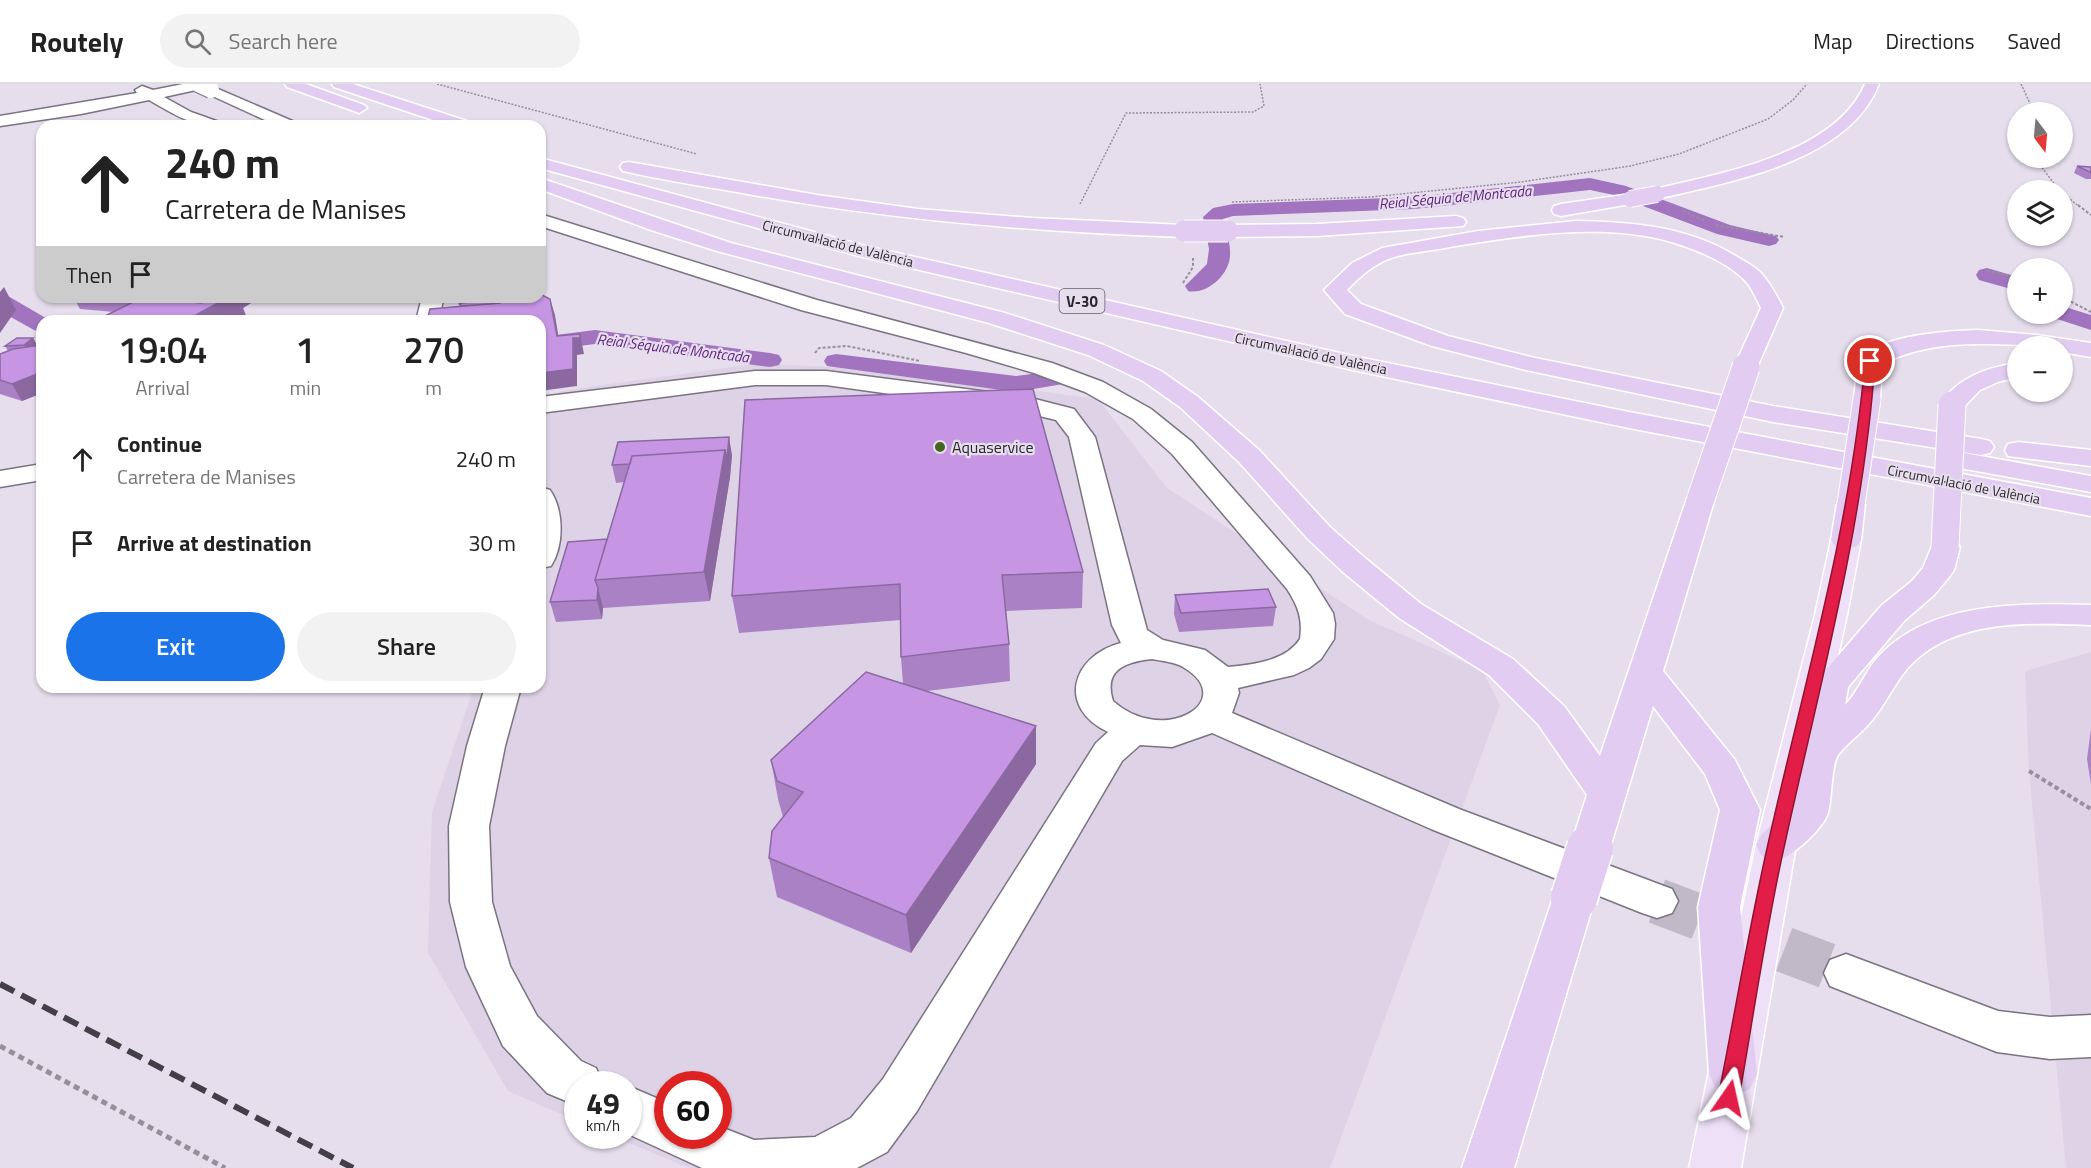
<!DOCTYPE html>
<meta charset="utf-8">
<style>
:root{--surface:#fff;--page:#f2f2f2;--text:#222;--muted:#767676;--line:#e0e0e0;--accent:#1a73e8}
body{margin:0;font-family:"Titillium Web",sans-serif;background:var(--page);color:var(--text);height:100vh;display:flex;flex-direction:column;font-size:22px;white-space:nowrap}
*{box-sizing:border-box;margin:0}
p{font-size:20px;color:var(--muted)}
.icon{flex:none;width:33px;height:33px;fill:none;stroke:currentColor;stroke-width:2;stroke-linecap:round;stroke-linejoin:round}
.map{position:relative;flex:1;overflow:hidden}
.drawer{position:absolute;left:36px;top:231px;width:510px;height:378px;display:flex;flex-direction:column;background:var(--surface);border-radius:18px;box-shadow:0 2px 4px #0004}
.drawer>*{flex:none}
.hud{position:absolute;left:36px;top:36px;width:510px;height:183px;border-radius:18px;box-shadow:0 2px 4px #0004;background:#fff;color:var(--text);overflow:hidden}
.needle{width:39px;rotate:164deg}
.fabs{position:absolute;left:2007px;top:18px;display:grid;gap:12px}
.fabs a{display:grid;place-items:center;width:66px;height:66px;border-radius:50%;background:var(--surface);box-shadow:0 2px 4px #0004;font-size:30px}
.speed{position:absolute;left:564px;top:987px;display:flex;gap:12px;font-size:30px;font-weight:700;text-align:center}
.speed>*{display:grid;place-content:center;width:78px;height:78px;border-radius:50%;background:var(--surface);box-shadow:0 2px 4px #0004;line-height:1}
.speed small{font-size:15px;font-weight:400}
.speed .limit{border:9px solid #d22;background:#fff;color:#111}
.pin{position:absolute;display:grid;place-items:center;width:51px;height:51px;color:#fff;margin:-26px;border:3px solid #fff;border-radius:50%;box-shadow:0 2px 6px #0007}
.me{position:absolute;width:66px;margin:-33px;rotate:11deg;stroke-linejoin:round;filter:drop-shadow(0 0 4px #0008)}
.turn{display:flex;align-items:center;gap:21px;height:126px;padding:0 30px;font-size:27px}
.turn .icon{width:78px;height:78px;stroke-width:2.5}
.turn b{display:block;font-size:42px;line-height:51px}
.then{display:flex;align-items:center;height:57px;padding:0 30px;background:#0003;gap:12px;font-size:22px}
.eta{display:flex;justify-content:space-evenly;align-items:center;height:102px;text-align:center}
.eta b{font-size:36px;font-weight:600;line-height:42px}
.cta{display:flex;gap:12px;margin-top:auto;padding:12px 30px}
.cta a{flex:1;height:69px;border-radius:36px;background:var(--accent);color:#fff;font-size:24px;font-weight:600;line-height:69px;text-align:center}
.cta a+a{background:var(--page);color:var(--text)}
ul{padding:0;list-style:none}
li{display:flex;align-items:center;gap:18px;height:84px;padding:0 30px}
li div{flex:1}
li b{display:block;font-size:22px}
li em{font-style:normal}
header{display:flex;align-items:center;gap:36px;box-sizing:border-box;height:84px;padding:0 30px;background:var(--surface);border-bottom:2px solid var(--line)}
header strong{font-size:28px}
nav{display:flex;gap:33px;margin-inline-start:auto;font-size:21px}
.search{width:420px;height:54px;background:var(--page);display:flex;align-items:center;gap:15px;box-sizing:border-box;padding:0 21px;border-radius:33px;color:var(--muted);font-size:22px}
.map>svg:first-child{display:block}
.built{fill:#ded2e7;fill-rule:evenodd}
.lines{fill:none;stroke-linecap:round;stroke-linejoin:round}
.canal{fill:#a274c0;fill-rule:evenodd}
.minor-tunnel{stroke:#c1b9c7;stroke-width:46;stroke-dasharray:46 22;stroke-linecap:butt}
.minor-casing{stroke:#7b7381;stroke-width:3}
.major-casing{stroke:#fff;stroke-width:3}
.highway-casing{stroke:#fff;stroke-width:3}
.path-far3{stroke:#968f9a;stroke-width:1.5;stroke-dasharray:2 1.5;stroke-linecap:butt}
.path-far2{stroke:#968f9a;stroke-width:2;stroke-dasharray:3 2;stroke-linecap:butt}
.path-far1{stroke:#968f9a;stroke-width:4;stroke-dasharray:4.5 3;stroke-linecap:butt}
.path{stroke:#968f9a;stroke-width:5;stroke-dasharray:6 4.5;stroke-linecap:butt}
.minor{fill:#fff;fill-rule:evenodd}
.major{fill:#eee0f7;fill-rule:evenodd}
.highway{fill:#e2ccf2;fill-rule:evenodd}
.rail{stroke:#433f46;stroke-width:6;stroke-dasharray:16 8;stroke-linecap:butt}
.minor-bridge-casing{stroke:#7b7381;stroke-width:18;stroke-linecap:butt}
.highway-bridge-far3-casing{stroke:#fff;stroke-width:18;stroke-linecap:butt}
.highway-bridge-far2-casing{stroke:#fff;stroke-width:23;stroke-linecap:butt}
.highway-bridge-far1-casing{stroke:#fff;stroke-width:29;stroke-linecap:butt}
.highway-bridge-casing{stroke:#fff;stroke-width:49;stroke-linecap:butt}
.minor-bridge{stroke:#fff;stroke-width:16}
.highway-bridge-far3{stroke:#e2ccf2;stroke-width:16}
.highway-bridge-far2{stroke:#e2ccf2;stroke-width:21}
.highway-bridge-far1{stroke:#e2ccf2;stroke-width:27}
.highway-bridge{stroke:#e2ccf2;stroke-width:46}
.wall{fill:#aa81c5}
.shaded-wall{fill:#8b69a0}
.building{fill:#c696e5;stroke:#8b69a0;stroke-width:1.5}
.route{fill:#e11d48;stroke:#92132f;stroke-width:1.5}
.poi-dot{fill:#43651d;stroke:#e7deed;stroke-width:2}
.labels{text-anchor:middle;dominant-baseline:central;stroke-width:4.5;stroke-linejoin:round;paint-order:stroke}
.far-street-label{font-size:14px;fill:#2b272d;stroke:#e7deed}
.far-water-label{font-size:15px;font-style:italic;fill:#602480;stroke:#e7deed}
.shield{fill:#e7deed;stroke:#635e67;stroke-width:1.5}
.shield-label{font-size:15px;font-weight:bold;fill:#2b272d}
.poi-label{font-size:16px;fill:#2b272d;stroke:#e7deed;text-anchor:start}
</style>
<header>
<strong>Routely</strong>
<div class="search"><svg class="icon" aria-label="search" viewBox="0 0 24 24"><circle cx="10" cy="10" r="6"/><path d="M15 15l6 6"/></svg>Search here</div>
<nav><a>Map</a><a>Directions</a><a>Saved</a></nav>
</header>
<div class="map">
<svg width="2091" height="1084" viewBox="0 0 2091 1084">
<rect width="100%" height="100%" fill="#e7deed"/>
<!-- built -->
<path class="built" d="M753,280L868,284L1098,315L1167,404L1369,536L1482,586L1500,621L1330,1084H689L612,1052H628V1000H578L577,1037L508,1007L428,869L432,728L474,603H540V318L561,307ZM668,1000H718V1052H668Z
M2091,568V1084H2066L2029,687L2025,587Z"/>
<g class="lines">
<!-- canal -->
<path class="canal" d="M1590,94L1626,102L1730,141L1776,152L1779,156L1776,160L1769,162L1717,150L1614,111L1590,106L1414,125L1233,132L1223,135C1226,147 1231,160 1230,172C1229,191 1207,211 1188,207L1185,202L1207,180L1209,165L1203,133L1213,124L1233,120L1414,113Z
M1987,184L2018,193V207L1979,196L1976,191L1979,186Z
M0,210L8,212L51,237H42V248L34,246L0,227Z
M2062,222L2091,231V246L2054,234L2051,230H2062Z
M595,246L770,269L779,271L782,276L779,281L770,283L595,260L540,267V253Z
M836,270L1016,292L1054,287L1063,290L1067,295L1063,300L1016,308L827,282L824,277L827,272Z"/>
<!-- minor-tunnel -->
<path class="minor-tunnel" d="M1657,817L1846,889"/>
<!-- minor casing -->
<g class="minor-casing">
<path id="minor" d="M183,0H212L211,2L297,39L299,42H278L206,9L205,4L164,13L191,28L222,39L224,42C190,42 177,32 149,16L81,30L0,42V32L137,9L135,6L142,2L153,6Z
M540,130L817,216L1052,279L1103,298L1151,325L1192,358L1310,492L1333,529L1335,540L1334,555L1321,575L1309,584L1294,591L1238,604L1239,609L1232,629L1459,725L1672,805L1678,817L1672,829L1657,834L1642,829L1431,745L1212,649L1172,663L1140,661L1122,677L917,1027L887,1068L857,1084H702L628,1050V1002L668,1019V1052H718V1042L754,1056L815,1053L851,1034L883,995L1096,659L1108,648C1057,624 1071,572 1121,559L1112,541L1069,353L1056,336L1027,329L826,301H755L540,329V313L755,287H826L1027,313L1074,325L1095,353L1147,546L1163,556L1205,566L1228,583C1252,581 1286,577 1300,555C1303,535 1298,522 1287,505L1172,370L1133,335L1085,308L1034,289L966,269L801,226L540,142ZM1152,575C1162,577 1175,578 1183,583C1240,616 1164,663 1113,617C1103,585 1126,578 1152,575Z
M422,213H444L438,237H416Z
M42,380V396L0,403V387Z
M540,403L550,406C564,426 564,462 551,482L540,484Z
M485,603H521L505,662L489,742L492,818L510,882L537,932L581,977L596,984L603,1000H578V1022L547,1009L503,962L466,883L450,818L449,742L467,662Z
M1846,870L1998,927L2050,933L2091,931V973L2050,975L1997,968L1830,902L1824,889L1830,876Z"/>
</g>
<!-- major casing -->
<g class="major-casing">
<path id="major" d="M1846,447L1857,450L1861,456L1847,531L1796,761L1741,1084H1689L1756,761L1815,531L1831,456L1835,450Z"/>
</g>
<!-- highway casing -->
<g class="highway-casing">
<path id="highway" d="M285,0H306L364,21L367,24L359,29L354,27L287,3Z
M332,0H353L473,39L475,42H451L334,3Z
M1865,0H1879C1849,78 1729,98 1657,115L1651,114L1648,110L1651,106C1717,90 1835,71 1865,0Z
M540,74L862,161L1353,272L1629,328L2091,414V432L1629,344L1353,286L859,172L540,84Z
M629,78L817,111L918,125L1032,134L1184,141L1191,143L1194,147L1191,151L1184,153C1031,148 881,135 731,107C695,101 658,95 623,87L620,83L623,79Z
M540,94L731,159L1005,229L1104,261L1161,287L1198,313L1259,366L1330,443L1365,474L1421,520L1513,575L1564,622L1600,672L1687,414L1691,408L1701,405L1711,408L1715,414L1663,587L1735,676L1760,726L1740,823L1757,990L1750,1005L1733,1012L1716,1005L1709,990L1698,823L1720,726L1705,690L1653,622L1610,764L1604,775L1590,779L1576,775L1570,764L1587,711L1538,640L1489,591L1399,534L1343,488L1308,455L1239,378L1180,323L1143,297L1088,271L989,239L717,167L651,146L540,105Z
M1630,110L1636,111L1639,115L1636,119L1561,132L1554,130L1552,126L1554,122L1561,120Z
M1456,132L1463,134L1466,138L1463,142L1317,152L1228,153L1221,151L1218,147L1221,143L1228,141L1317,140Z
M1576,137C1632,138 1689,142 1739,174C1746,178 1755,183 1761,189C1770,199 1777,212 1783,224L1755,288L1746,290L1737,288L1734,283L1761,224C1757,216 1753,207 1748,200C1731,179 1693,164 1668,157C1601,138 1517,152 1450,163C1431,167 1409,168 1391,174C1374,180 1359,193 1347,206L1361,220L1448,252L1535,274L1773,322L1981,355L1990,357L1994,363L1990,369L1981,371L1773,338L1526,286L1432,262L1345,230L1324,206L1352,179L1382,164L1478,147Z
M1978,246L2036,251L2091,259V273L2062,268V262C1999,262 1940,251 1882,280L1880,315L1876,320L1867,323L1858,320L1854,315L1858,277C1876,251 1949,247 1978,246Z
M2018,279V293L1998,298L1980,306L1961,326L1952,329L1943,326L1939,321C1959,293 1985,284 2018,279Z
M2018,358L2091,366V382L2008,372L2005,366L2008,360Z
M1959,368L2091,392V408L1949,382L1945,376L1949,370Z
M1851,411L1861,414L1865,420L1861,456L1857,462L1846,465L1835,462L1831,456L1837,420L1841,414Z
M1945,454L1956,457L1960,463L1954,486L1949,493L1934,511L1905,536L1848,603L1845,621C1859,607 1865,587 1879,572C1930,517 2022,519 2091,521V541C2036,539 1969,535 1923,570C1899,587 1891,613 1873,635C1863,648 1847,659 1838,671C1831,681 1832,716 1828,729C1823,744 1794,772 1779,775C1773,777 1767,774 1762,772L1756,761L1762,750L1789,724L1814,600L1881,522L1912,497L1923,484L1934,457Z
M1574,797L1589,802L1595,814L1514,1084H1462L1553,814L1559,802Z"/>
</g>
<!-- path-far3 -->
<path class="path-far3" d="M437,0L697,70
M2021,0L2034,28
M2039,74L2040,81L2059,106
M2062,109L2080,123
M1232,118L1371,113L1521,98L1630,82L1679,70L1768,35L1793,16L1807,0
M1080,120L1126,29L1253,28L1264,22L1260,0"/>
<!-- path-far2 -->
<path class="path-far2" d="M2078,121L2091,131
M1683,127L1704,136
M1716,141L1784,153
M1987,187L2018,193
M1183,199L1193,183V174
M2062,213L2091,228
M815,269L819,264L847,262L920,277"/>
<!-- path-far1 -->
<path class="path-far1" d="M2029,687L2091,725"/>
<!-- path -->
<path class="path" d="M0,962L225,1084"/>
<!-- minor -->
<use href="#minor" class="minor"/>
<!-- major -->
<use href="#major" class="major"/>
<!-- highway -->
<use href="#highway" class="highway"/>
<!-- rail -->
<path class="rail" d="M0,900L353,1084"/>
<!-- minor-bridge casing -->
<g class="minor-bridge-casing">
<path id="minor-bridge" d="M198,0L211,6"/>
</g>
<!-- highway-bridge-far3 casing -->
<g class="highway-bridge-far3-casing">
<path id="highway-bridge-far3" d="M1630,115L1657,110"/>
</g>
<!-- highway-bridge-far2 casing -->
<g class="highway-bridge-far2-casing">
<path id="highway-bridge-far2" d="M1184,147H1228"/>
</g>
<!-- highway-bridge-far1 casing -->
<g class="highway-bridge-far1-casing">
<path id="highway-bridge-far1" d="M1701,414L1746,283
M1851,420L1867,315
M1945,463L1952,321"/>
</g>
<!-- highway-bridge casing -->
<g class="highway-bridge-casing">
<path id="highway-bridge" d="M1574,814L1590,764"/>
</g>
<!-- minor-bridge -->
<use href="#minor-bridge" class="minor-bridge"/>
<!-- highway-bridge-far3 -->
<use href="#highway-bridge-far3" class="highway-bridge-far3"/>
<!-- highway-bridge-far2 -->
<use href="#highway-bridge-far2" class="highway-bridge-far2"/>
<!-- highway-bridge-far1 -->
<use href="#highway-bridge-far1" class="highway-bridge-far1"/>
<!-- highway-bridge -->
<use href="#highway-bridge" class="highway-bridge"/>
</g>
<!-- wall -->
<path class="wall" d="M2077,82L2091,83V95H2086L2074,89Z
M63,213H249L251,219L243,224L246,232L237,237H95L114,228L80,225L74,214Z
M33,254L37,261H42V309L22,317L0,310V270L8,267L5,262Z
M745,316L1083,488L1082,524L1006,527L1009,560L1010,597L927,607L1036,680L911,869L777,813L769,774L783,733L778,715L771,676L903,600L901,573L900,536L739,549L732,512Z
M732,371L730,393L710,517L603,524L602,535L556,538L550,518L607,455L624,398L616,399L612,381Z
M1175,511L1276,523L1273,542L1179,548L1174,530Z
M2091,645V700L2087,675Z"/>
<!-- shaded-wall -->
<path class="shaded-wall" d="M4,203L16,226L0,249V208Z
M150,213H208L159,232Z
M228,213H249L251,219L243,224L246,232L237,237H185Z
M456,213H511V216L491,218L493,224L492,235L491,218L459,221Z
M550,215L555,231L561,268L557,252Z
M531,233L532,237H513Z
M580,250L584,270L577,271V302L540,307V289L573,254Z
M33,254L38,263L28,268L24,261Z
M42,288V301L40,300L42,304V308L41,307L42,309L22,317L12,300Z
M729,353L732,371L730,393L710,517L704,488L725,366Z
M598,504L603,524L602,535L597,516Z
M1036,642V680L911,869L906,831Z"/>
<!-- building -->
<path class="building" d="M2077,82L2091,83V89L2090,88Z
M540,211H542L550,215L557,252L580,250V254H573V285L540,289V237H531V233L513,237H427L430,225L500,219V216L526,213H540Z
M143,213L202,219L212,213H229L185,237H95Z
M176,213H212L202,219L171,216Z
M491,216V220L460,222L461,219Z
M17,254H33L24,261L5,262Z
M30,261H42L26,263Z
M42,261V288L12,300L0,296V270L13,265Z
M1033,305L1083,488L1002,491L1009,560L901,573L900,500L732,512L745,316Z
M729,353L727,375L725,366L632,372L630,380L612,381L618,358Z
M725,366L704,488L595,496L632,372Z
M607,455L595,496L598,504L597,516L550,518L568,458Z
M1268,505L1276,523L1181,529L1175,511Z
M866,588L1036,642L906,831L769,774L772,747L803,708L777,697L771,676Z"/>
<!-- route -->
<path class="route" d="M1870,274L1875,277C1864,441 1820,599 1785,759C1766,843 1754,929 1739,1014L1736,1020L1729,1023L1721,1020L1718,1014C1735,929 1749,844 1768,760C1804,599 1851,442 1865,277Z"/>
<!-- markers -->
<circle class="poi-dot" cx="940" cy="363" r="6"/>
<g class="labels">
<!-- far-street labels -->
<g class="far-street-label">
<text transform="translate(838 159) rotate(14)">Circumval·lació de València</text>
<text transform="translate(1311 269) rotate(12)">Circumval·lació de València</text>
<text transform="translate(1964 400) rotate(11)">Circumval·lació de València</text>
</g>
<!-- far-water labels -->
<g class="far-water-label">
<text transform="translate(1455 113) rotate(-5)">Reial Séquia de Montcada</text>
<text transform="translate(673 264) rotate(7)">Reial Séquia de Montcada</text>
</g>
<!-- shield labels -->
<rect class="shield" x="1059.5" y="205" width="45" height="24" rx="4.5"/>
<g class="shield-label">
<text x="1082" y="217">V-30</text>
</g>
<!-- poi labels -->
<g class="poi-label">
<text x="952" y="363">Aquaservice</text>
</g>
</g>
</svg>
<div class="fabs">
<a><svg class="needle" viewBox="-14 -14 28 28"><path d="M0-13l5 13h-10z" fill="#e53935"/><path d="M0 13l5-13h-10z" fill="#767676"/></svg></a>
<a><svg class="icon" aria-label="layers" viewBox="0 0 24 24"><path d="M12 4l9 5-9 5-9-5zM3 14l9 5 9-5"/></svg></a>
<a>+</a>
<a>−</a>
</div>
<div class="speed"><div>49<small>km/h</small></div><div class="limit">60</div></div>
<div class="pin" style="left:1870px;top:277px;background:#d93025"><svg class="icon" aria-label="arrive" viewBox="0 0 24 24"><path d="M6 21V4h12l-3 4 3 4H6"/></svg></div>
<svg class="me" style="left:1729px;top:1014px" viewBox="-20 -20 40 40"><path d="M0-17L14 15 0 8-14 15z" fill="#e11d48" stroke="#fff" stroke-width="4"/></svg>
<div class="hud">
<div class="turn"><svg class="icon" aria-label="ahead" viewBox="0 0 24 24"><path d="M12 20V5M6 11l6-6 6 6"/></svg><div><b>240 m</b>Carretera de Manises</div></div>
<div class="then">Then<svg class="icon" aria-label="arrive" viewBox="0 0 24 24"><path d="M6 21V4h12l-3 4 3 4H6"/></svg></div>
</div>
<section class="drawer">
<div class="eta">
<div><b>19:04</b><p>Arrival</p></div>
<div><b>1</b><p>min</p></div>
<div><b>270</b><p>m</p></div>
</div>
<ul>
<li><svg class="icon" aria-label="ahead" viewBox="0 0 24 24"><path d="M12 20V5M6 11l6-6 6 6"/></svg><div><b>Continue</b><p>Carretera de Manises</p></div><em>240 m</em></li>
<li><svg class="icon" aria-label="arrive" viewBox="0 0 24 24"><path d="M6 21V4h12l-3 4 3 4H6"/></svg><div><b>Arrive at destination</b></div><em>30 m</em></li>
</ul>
<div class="cta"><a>Exit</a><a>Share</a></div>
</section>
</div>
